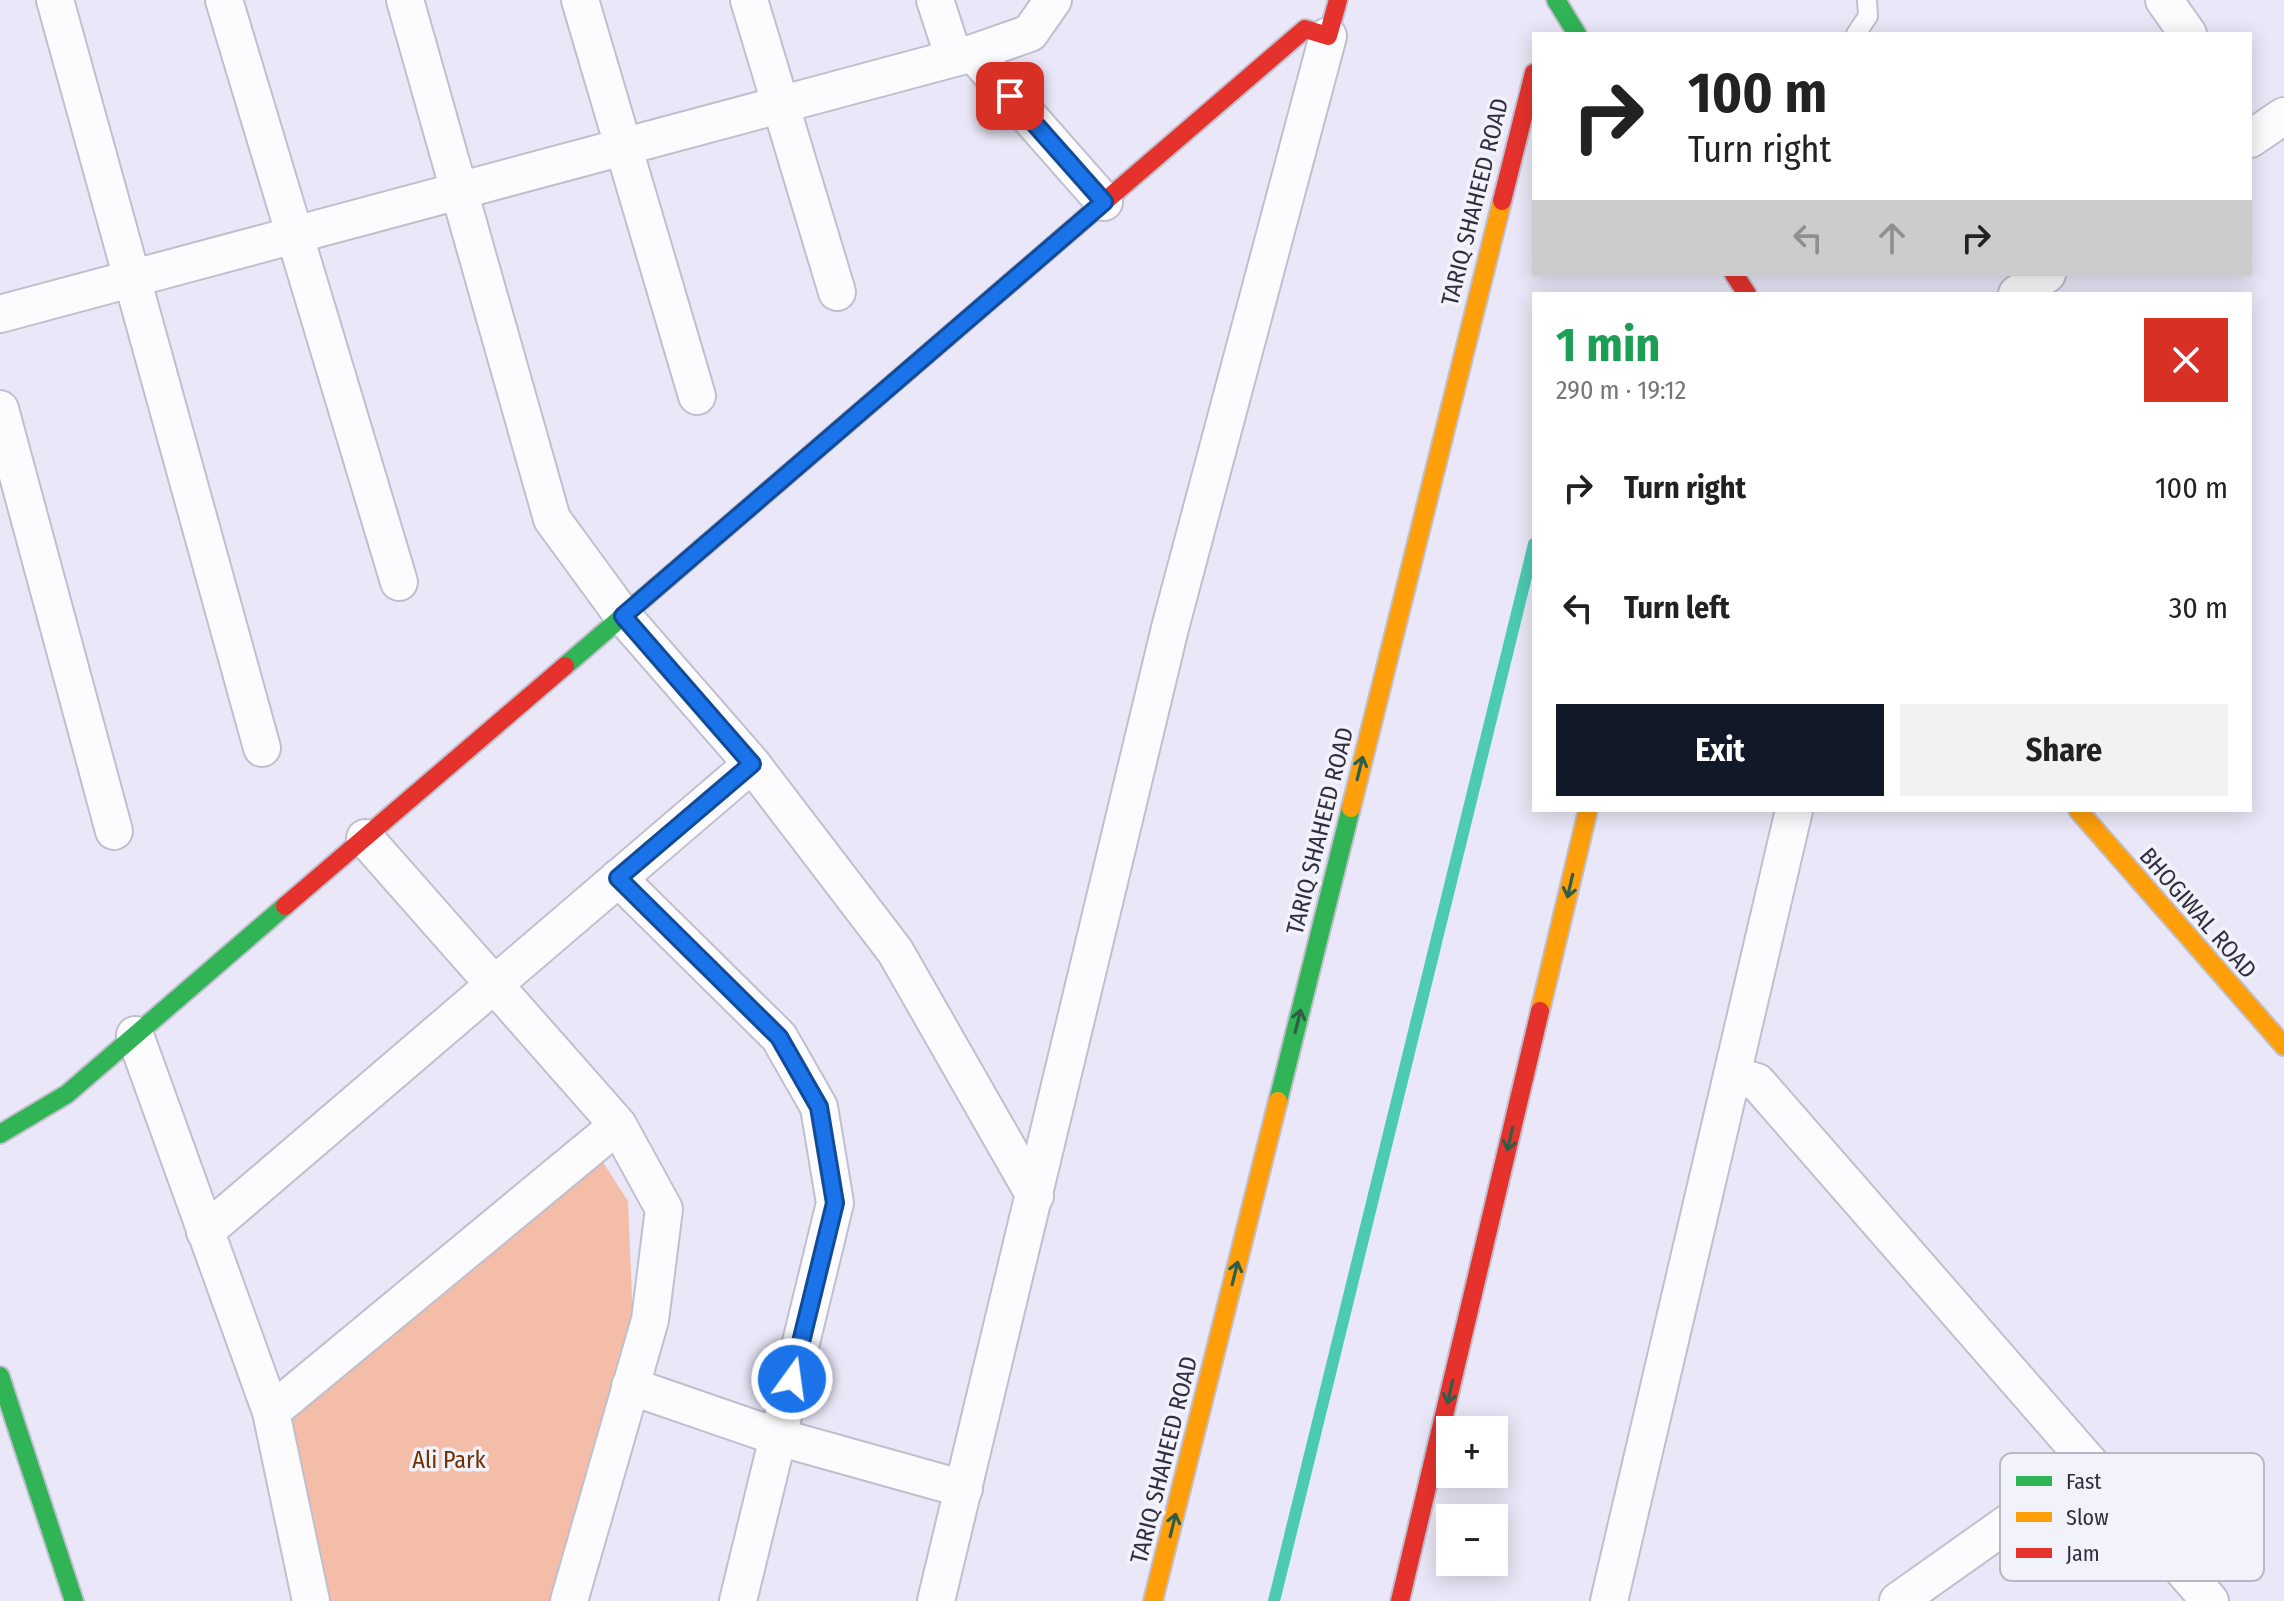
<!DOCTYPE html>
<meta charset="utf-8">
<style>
:root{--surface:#fff;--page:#f2f2f2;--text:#222;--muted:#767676;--accent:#111827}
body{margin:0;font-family:"Fira Sans Condensed",sans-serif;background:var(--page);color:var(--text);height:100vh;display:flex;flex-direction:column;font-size:30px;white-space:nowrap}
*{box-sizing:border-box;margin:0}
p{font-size:26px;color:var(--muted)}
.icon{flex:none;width:44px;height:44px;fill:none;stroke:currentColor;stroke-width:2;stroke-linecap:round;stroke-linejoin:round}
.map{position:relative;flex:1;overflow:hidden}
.panel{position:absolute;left:1532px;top:292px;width:720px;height:520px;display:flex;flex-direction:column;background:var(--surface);border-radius:0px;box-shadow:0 4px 20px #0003}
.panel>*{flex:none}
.hud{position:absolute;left:1532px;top:32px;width:720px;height:244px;border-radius:0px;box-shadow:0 4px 20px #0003;background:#fff;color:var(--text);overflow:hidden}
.fabs{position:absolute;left:1436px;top:1416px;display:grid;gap:16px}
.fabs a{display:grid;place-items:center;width:72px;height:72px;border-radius:0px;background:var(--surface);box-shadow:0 4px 20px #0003;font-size:40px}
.pin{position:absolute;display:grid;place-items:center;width:68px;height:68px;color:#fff;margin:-34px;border-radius:16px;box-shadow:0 4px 12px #0006}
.me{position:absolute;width:88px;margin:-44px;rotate:14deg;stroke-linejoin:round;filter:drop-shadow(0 0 6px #0008)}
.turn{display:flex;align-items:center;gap:28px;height:168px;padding:0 24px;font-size:36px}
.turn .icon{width:104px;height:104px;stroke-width:2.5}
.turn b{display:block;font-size:56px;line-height:68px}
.lanes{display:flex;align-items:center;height:76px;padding:0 24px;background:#0003;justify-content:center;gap:40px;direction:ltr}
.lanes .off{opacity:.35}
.round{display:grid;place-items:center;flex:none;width:84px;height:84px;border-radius:0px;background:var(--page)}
.summary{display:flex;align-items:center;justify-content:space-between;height:136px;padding:0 24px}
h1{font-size:48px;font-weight:700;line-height:60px;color:#1e9e55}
.button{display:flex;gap:16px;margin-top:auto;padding:16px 24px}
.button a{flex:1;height:92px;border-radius:0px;background:var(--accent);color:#fff;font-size:32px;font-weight:700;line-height:92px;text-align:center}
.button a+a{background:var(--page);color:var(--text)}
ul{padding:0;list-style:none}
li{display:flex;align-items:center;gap:24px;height:120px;padding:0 24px}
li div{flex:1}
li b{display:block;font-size:30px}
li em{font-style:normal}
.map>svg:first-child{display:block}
.green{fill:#f4bda7}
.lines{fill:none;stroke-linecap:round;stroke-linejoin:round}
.stream{stroke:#4ccbb1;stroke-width:12}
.lane-casing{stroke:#c0bfce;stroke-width:22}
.street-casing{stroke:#c0bfce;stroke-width:40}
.fast-casing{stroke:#c0bfce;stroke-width:22}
.slow-casing{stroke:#c0bfce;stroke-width:22}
.jam-casing{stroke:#c0bfce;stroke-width:22}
.lane{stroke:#fcfcfe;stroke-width:18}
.street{stroke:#fcfcfe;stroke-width:36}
.fast{stroke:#30b455;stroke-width:18}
.slow{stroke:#ff9f0a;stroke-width:18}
.jam{stroke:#e5322d;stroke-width:18}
.oneway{stroke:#305d47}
.route-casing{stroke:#114b97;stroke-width:20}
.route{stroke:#1a73e8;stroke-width:14}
.labels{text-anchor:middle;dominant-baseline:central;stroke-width:7;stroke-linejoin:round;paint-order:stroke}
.street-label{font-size:24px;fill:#302e40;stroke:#f2f2fb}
.park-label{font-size:24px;fill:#6f3002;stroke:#f2f2fb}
.key{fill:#f2f2fb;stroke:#b8b7c3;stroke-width:2}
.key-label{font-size:22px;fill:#302e40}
</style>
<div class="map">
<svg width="2284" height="1601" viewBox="0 0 2284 1601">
<rect width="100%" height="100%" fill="#eae8f8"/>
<!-- green -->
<path class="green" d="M597,1153L628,1201L633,1321L556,1601H323L283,1414Z"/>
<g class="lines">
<!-- stream -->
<path class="stream" d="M1274,1601L1534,544"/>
<!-- lane casing -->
<g class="lane-casing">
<path id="lane" d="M1856,34L1868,16L1867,0"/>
</g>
<!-- street casing -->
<g class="street-casing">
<path id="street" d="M55,0L262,748
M224,0L399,582
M405,0L552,519L623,616L752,764L895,951L1035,1196
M580,0L697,396
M749,0L837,292
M935,0L954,58
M2164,0L2188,34
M973,53L1104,202
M2250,139L2284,116
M2017,294L2047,274
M0,314L973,53L1030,33L1053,0
M0,409L114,831
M365,838L618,1125L664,1209L650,1320L569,1601
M618,878L779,1037L819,1107L835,1203L738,1601
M135,1035L271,1412L311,1601
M1733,1075L1757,1082L2210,1601
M205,1232L752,764
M630,1386L778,1437L964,1489
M271,1412L618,1125
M936,1601L1170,628L1328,36
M1609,1601L1794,810
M1898,1601L2090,1465"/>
</g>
<!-- fast casing -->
<g class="fast-casing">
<path id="fast" d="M1556,0L1577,34
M565,666L946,338
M1278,1101L1351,808
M0,1134L67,1094L285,906
M0,1376L74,1601"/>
</g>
<!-- slow casing -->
<g class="slow-casing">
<path id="slow" d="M1351,808L1502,201
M2078,810L2284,1046
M1540,1011L1588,810
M1153,1601L1278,1101"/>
</g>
<!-- jam casing -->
<g class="jam-casing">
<path id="jam" d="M1502,201L1534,73
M1734,274L1747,294
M946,338L1305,29L1328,36L1338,0
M285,906L565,666
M1400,1601L1540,1011"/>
</g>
<!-- lane -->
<use href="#lane" class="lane"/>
<!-- street -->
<use href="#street" class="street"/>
<!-- fast -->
<use href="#fast" class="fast"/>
<!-- slow -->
<use href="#slow" class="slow"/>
<!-- jam -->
<use href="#jam" class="jam"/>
</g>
<!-- one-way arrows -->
<defs><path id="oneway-shaft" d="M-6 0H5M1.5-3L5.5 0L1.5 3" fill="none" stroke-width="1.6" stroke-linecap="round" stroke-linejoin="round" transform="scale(2)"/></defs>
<g class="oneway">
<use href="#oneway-shaft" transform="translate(1360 768) rotate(-76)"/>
<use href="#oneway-shaft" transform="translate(1570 886) rotate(103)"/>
<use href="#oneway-shaft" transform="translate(1298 1021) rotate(-76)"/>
<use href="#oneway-shaft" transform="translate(1510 1139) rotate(103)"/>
<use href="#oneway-shaft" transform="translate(1235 1273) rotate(-76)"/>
<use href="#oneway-shaft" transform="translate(1450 1392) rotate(103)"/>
<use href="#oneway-shaft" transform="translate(1173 1525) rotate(-76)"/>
</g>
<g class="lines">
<!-- route casing -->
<g class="route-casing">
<path id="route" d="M792,1379L835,1203L819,1107L779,1037L618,878L752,764L623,616L1104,202L1010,96"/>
</g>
<!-- route -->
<use href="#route" class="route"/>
</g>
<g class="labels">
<!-- street labels -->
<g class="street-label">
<text transform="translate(1475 202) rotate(-76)">TARIQ SHAHEED ROAD</text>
<text transform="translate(1320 831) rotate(-76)">TARIQ SHAHEED ROAD</text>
<text transform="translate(2198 913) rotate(49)">BHOGIWAL ROAD</text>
<text transform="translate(1164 1460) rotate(-76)">TARIQ SHAHEED ROAD</text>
</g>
<!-- park labels -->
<g class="park-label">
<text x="449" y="1460">Ali Park</text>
</g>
</g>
<!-- legend -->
<rect x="2000" y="1453" width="264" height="128" rx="12" class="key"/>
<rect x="2016" y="1476" width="36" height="10" fill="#30b455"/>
<rect x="2016" y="1512" width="36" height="10" fill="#ff9f0a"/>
<rect x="2016" y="1548" width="36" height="10" fill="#e5322d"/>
<g class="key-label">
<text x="2066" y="1489">Fast</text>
<text x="2066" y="1525">Slow</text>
<text x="2066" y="1561">Jam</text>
</g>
</svg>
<div class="fabs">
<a>+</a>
<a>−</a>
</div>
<div class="pin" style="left:1010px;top:96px;background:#d93025"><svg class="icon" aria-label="arrive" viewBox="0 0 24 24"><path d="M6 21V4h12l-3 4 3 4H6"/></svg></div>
<svg class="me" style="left:792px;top:1379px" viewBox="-20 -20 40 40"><circle r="17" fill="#1a73e8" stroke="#fff" stroke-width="3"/><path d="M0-11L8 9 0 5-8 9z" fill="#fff"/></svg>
<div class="hud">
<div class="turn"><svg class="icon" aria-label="right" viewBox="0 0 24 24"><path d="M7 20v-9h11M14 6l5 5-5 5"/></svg><div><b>100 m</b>Turn right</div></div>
<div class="lanes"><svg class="icon off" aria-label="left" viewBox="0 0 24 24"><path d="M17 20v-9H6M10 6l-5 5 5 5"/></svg><svg class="icon off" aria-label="ahead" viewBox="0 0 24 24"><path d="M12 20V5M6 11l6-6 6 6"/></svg><svg class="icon" aria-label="right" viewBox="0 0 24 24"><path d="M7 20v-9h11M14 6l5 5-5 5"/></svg></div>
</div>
<section class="panel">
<div class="summary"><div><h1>1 min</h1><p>290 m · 19:12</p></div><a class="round" style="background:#d93025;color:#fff"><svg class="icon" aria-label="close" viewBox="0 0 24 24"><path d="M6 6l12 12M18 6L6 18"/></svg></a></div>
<ul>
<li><svg class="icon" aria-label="right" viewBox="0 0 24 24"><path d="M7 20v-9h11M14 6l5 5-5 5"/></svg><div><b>Turn right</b></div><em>100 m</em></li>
<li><svg class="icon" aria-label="left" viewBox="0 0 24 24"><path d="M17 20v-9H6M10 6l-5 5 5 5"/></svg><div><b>Turn left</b></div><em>30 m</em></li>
</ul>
<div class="button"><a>Exit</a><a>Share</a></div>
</section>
</div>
